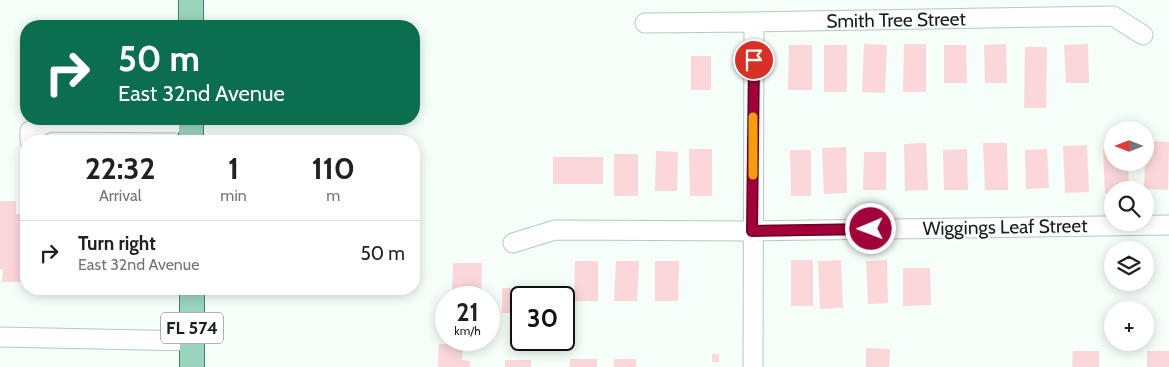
<!DOCTYPE html>
<style>
:root{--surface:#fff;--page:#f2f2f2;--text:#202124;--muted:#757577;--line:#e0e0e0}
body{margin:0;font-family:Cabin,sans-serif;background:var(--page);color:var(--text);height:100vh;display:flex;flex-direction:column;font-size:19px;white-space:nowrap}
*{box-sizing:border-box;margin:0}
p{font-size:16px;color:var(--muted)}
.icon{flex:none;width:28px;height:28px;fill:none;stroke:currentColor;stroke-width:2;stroke-linecap:round;stroke-linejoin:round}
.map{position:relative;flex:1;overflow:hidden}
.panel{position:absolute;left:20px;top:135px;width:400px;height:160px;display:flex;flex-direction:column;background:var(--surface);border-radius:20px;box-shadow:0 2px 12px #0003}
.panel>*{flex:none}
.top-card{position:absolute;left:20px;top:20px;width:400px;height:105px;border-radius:20px;box-shadow:0 2px 12px #0003;background:#0b6e4f;color:#fff;overflow:hidden}
.needle{width:32px;rotate:270deg}
.controls{position:absolute;left:1104px;top:121px;display:grid;gap:10px}
.controls a{display:grid;place-items:center;width:50px;height:50px;border-radius:50%;background:var(--surface);box-shadow:0 2px 12px #0003;font-size:25px}
.speed{position:absolute;left:435px;top:286px;display:flex;gap:10px;font-size:25px;font-weight:700;text-align:center}
.speed>*{display:grid;place-content:center;width:65px;height:65px;border-radius:50%;background:var(--surface);box-shadow:0 2px 12px #0003;line-height:1}
.speed small{font-size:12px;font-weight:400}
.speed .limit{border:2px solid #111;border-radius:8px;background:#fff;color:#111}
.pin{position:absolute;display:grid;place-items:center;width:42px;height:42px;color:#fff;margin:-21px;border:2px solid #fff;border-radius:50%;box-shadow:0 1px 5px #0007}
.me{position:absolute;width:55px;margin:-28px;rotate:269deg;stroke-linejoin:round;filter:drop-shadow(0 0 4px #0008)}
.turn{display:flex;align-items:center;gap:18px;height:105px;padding:0 15px;font-size:22px}
.turn .icon{width:65px;height:65px;stroke-width:2.5}
.turn b{display:block;font-size:35px;line-height:42px}
.eta{display:flex;justify-content:space-evenly;align-items:center;height:85px;text-align:center}
.eta b{font-size:30px;font-weight:700;line-height:35px}
ul{padding:0;list-style:none}
li{display:flex;align-items:center;gap:15px;height:65px;padding:0 15px;border-top:1px solid var(--line)}
li div{flex:1}
li b{display:block;font-size:19px}
li em{font-style:normal}
.map>svg:first-child{display:block}
.building{fill:#fbd7d9}
.lines{fill:none;stroke-linecap:round;stroke-linejoin:round}
.minor-casing{stroke:#b4cabf;stroke-width:21}
.major-casing{stroke:#408266;stroke-width:26}
.minor{stroke:#fff;stroke-width:19}
.major{stroke:#9ad4bb;stroke-width:24}
.route-casing{stroke:#690124;stroke-width:12}
.route{stroke:#a10138;stroke-width:9}
.slow{stroke:#f59e0b;stroke-width:9}
.labels{text-anchor:middle;dominant-baseline:central;stroke-width:4;stroke-linejoin:round;paint-order:stroke}
.shield{fill:#fff;stroke:#5d625f;stroke-width:1}
.shield-label{font-size:18px;font-weight:bold;fill:#171f1b}
.street-label{font-size:19px;fill:#171f1b;stroke:#fff}
</style>
<div class="map">
<svg width="1169" height="367" viewBox="0 0 1169 367">
<rect width="100%" height="100%" fill="#f5fef9"/>
<!-- building -->
<path class="building" d="M864,44L887,45L885,93L862,92Z
M904,44H926V92H903Z
M1006,44L1007,83H985L984,45Z
M1088,44L1089,83H1066L1064,45Z
M789,45H812V90H788Z
M824,45H847V92H824Z
M944,45H966L967,83H944Z
M1025,47H1047L1046,108H1024Z
M691,56H711V90H691Z
M1146,141L1169,142L1168,190L1144,189Z
M926,143L928,190L905,191L904,144Z
M983,143H1007L1008,190H985Z
M1087,145L1089,192L1065,193L1063,146Z
M846,147L847,193L824,194L822,148Z
M1112,148V162H1128L1129,190H1112V193H1105L1103,149Z
M689,149H712V196H690Z
M967,149L968,190H944L943,150Z
M1047,149L1049,188L1026,189L1025,150Z
M790,150H811V196H791Z
M656,151L678,152L677,191H655Z
M864,152H886V190H863Z
M614,154H638V196H614Z
M553,157H603V184H553Z
M0,201H16V214H26V282H2L3,269H0Z
M791,260H813V306H791Z
M841,260L843,308L820,309L818,261Z
M887,260L888,303L868,304L866,261Z
M575,261H598V301H574Z
M616,261H639L637,301H614Z
M655,261H679L678,301H655Z
M453,263H482L481,298H452Z
M903,268H930L931,305L903,306Z
M502,288L551,289V298H521V313H502Z
M439,344H463L462,360L470,361V367H438Z
M866,348L890,349L889,367H866Z
M1073,351H1099V367H1072Z
M1147,351H1169V367H1147Z
M712,354H719V362H712Z
M570,359H597V367H570Z
M614,359H636V367H614Z
M505,360H531V367H505Z"/>
<g class="lines">
<!-- minor casing -->
<g class="minor-casing">
<path id="minor" d="M645,23L754,22L1113,16L1143,35
M30,141V131L49,122L191,123
M513,243L555,230L752,231L1169,225
M0,337L192,341
M753,367L754,22"/>
</g>
<!-- major casing -->
<g class="major-casing">
<path id="major" d="M191,26V0
M191,141V119
M192,289V367"/>
</g>
<!-- minor -->
<use href="#minor" class="minor"/>
<!-- major -->
<use href="#major" class="major"/>
</g>
<g class="lines">
<!-- route casing -->
<g class="route-casing">
<path id="route" d="M754,60L752,231L871,229"/>
</g>
<!-- route -->
<use href="#route" class="route"/>
<!-- slow -->
<path class="slow" d="M753,175V117"/>
</g>
<g class="labels">
<!-- shield labels -->
<rect class="shield" x="161" y="312.5" width="62" height="31" rx="4"/>
<g class="shield-label">
<text x="192" y="328">FL 574</text>
</g>
<!-- street labels -->
<g class="street-label">
<text transform="translate(896 20) rotate(-1)">Smith Tree Street</text>
<text transform="translate(1005 227) rotate(-1)">Wiggings Leaf Street</text>
</g>
</g>
</svg>
<div class="controls">
<a><svg class="needle" viewBox="-14 -14 28 28"><path d="M0-13l5 13h-10z" fill="#e53935"/><path d="M0 13l5-13h-10z" fill="#757577"/></svg></a>
<a><svg class="icon" aria-label="search" viewBox="0 0 24 24"><circle cx="10" cy="10" r="6"/><path d="M15 15l6 6"/></svg></a>
<a><svg class="icon" aria-label="layers" viewBox="0 0 24 24"><path d="M12 4l9 5-9 5-9-5zM3 14l9 5 9-5"/></svg></a>
<a>+</a>
</div>
<div class="speed"><div>21<small>km/h</small></div><div class="limit">30</div></div>
<div class="pin" style="left:754px;top:60px;background:#d93025"><svg class="icon" aria-label="arrive" viewBox="0 0 24 24"><path d="M6 21V4h12l-3 4 3 4H6"/></svg></div>
<svg class="me" style="left:871px;top:229px" viewBox="-20 -20 40 40"><circle r="17" fill="#a10138" stroke="#fff" stroke-width="3"/><path d="M0-11L8 9 0 5-8 9z" fill="#fff"/></svg>
<div class="top-card">
<div class="turn"><svg class="icon" aria-label="right" viewBox="0 0 24 24"><path d="M7 20v-9h11M14 6l5 5-5 5"/></svg><div><b>50 m</b>East 32nd Avenue</div></div>
</div>
<section class="panel">
<div class="eta">
<div><b>22:32</b><p>Arrival</p></div>
<div><b>1</b><p>min</p></div>
<div><b>110</b><p>m</p></div>
</div>
<ul>
<li><svg class="icon" aria-label="right" viewBox="0 0 24 24"><path d="M7 20v-9h11M14 6l5 5-5 5"/></svg><div><b>Turn right</b><p>East 32nd Avenue</p></div><em>50 m</em></li>
</ul>
</section>
</div>
